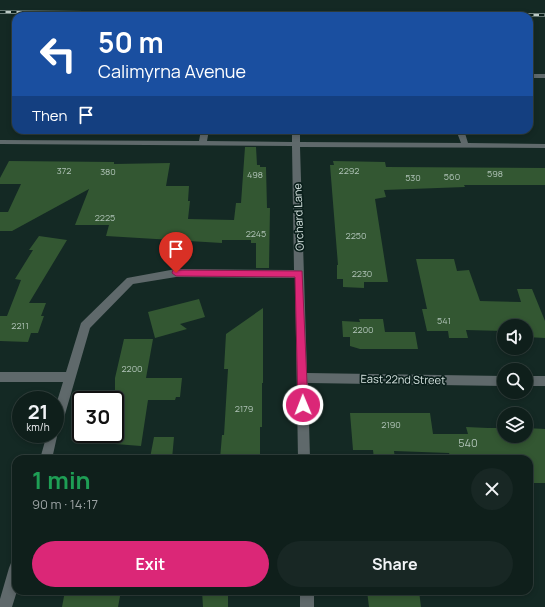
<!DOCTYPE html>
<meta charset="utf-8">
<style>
:root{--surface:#0f1f1b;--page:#182724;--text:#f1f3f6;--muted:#9ba2a3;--line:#2f3d3a;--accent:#db2777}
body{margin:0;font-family:Manrope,sans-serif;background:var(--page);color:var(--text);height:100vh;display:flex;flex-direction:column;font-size:15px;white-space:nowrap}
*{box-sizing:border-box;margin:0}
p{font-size:13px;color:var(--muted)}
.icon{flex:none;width:22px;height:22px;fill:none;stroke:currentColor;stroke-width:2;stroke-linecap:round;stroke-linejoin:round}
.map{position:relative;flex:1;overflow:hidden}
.details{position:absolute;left:12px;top:455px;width:521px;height:140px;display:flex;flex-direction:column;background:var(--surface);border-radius:12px;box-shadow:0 2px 6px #0003,0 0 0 1px var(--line)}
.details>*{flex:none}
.guide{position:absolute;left:12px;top:12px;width:521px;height:122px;border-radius:12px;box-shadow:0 2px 6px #0003,0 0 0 1px var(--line);background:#1a4fa0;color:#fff;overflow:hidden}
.tools{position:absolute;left:497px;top:319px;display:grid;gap:8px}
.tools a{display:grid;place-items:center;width:36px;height:36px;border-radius:50%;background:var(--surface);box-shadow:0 2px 6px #0003,0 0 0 1px var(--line);font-size:20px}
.speed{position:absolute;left:12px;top:391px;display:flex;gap:8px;font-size:20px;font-weight:700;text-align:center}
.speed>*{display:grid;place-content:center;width:52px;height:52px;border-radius:50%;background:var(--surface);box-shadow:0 2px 6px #0003,0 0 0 1px var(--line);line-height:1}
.speed small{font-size:10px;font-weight:400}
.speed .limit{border:2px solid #111;border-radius:6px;background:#fff;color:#111}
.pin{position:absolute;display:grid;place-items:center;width:34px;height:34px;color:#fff;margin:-41px -17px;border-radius:50% 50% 50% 0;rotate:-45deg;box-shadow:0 0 4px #0007}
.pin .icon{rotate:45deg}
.me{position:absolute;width:44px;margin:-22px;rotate:359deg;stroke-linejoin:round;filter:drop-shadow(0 0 3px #0008)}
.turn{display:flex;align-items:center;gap:14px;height:84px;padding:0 20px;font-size:18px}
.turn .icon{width:52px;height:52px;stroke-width:2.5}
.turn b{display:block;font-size:28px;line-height:34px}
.then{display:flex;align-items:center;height:38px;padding:0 20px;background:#0003;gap:8px;font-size:15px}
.round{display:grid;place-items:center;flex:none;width:42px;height:42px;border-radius:21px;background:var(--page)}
.overview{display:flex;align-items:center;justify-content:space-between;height:68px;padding:0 20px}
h1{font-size:24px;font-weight:700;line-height:30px;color:#1e9e55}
.action{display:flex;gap:8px;margin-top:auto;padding:8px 20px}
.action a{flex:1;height:46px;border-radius:24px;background:var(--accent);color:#fff;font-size:16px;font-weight:700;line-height:46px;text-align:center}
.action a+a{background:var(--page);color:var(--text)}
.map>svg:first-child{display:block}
.green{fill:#4b4c1e}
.building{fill:#335732}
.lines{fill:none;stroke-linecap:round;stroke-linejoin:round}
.minor{fill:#5f696b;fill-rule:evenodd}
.rail-casing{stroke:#bdcbc7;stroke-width:3}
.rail{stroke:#0a1f1b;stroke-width:2;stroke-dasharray:5.5;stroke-linecap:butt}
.route{fill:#db2777;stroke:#8e194d}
.labels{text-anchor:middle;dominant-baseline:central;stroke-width:3.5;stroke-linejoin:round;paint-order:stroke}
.number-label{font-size:9px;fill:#afc2b6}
.street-label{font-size:11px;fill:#d8e5e2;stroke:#0a1f1b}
.near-number-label{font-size:11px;fill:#afc2b6}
</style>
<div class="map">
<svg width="545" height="607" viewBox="0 0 545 607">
<rect width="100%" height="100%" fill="#142924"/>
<!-- green -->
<path class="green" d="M216,130H282V135H215Z"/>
<!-- building -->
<path class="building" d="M245,147H256L257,165H260V167H266L267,208H270L269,268H256V243H251V240H222V243L106,236L109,225H75L89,189L12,231H0V212H8L21,184H0V178L9,161L114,162V164L170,163L166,186H189L188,201H190L188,219L234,220L236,203H241Z
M333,161L385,162L386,167L545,168V185H464L465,187L384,190L386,197L375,199L388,282H364V288L343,287V279H337V265H338L330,165H334Z
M39,236L67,240L29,303H46L41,316H44L38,333H31L28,342L0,341V316H7L21,280L15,279L33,250H29Z
M416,259H454L457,271L469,270L480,301L521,302L517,289H532L545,321V338L526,337V326H504V331L466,330L468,338H449L448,331H427L422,309H427Z
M199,299L205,317L180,324L187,329L155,338L148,312Z
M263,308V383H262V427H260V455H255V459H220L222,435H224L228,369H224L226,334Z
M359,319H383L385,332H415L418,349H360L350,346V337H343L342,321L360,322Z
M124,339H153L146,378H182L180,397H176L175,400H148L141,446L115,444V378Z
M350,413H430L433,434H468L466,427L488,428H504V436H526V428L545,429V483H529V459H451L449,453L394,451L395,459H374L373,450H353Z
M154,437H174L172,459L150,458Z
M65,591H121L118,607H62Z
M202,591H228V607H203Z
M367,591H419L421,607H369Z"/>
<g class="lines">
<!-- minor -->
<path class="minor" d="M529,74H545V78H529Z
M201,130H209L207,141L292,142V130H300V142L461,143L456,130H464L468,143L545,144V148L300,147L307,373L504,376V386L308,383L310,459H298L295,278L176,277L133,284L90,328L61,428L58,432L52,459H40L47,434H55V408L63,382H0V372H66L81,323L127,278L176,269L294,270L292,146L0,144V140L199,141Z
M526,376H545V386H526Z
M16,561L17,591L12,607H0V599L9,568L11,563Z
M300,591H314V607H300Z"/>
<!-- rail casing -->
<g class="rail-casing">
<path id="rail" d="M0,12L545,15"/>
</g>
<!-- rail -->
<use href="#rail" class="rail"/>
</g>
<!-- route -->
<path class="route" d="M173,270L302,271L308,405L307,408L303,410L300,408L298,405L295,277L176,276L172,273Z"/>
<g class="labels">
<!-- number labels -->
<g class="number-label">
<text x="64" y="170">372</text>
<text x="349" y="170">2292</text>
<text x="108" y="171">380</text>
<text x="495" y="173">598</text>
<text x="255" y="174">498</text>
<text x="452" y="176">560</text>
<text x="413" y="177">530</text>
<text x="105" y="217">2225</text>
<text x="256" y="233">2245</text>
<text x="356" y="235">2250</text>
<text x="362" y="273">2230</text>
<text x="444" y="320">541</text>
<text x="20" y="325">2211</text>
<text x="363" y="329">2200</text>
<text x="132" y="368">2200</text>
<text x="244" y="408">2179</text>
<text x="391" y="424">2190</text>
</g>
<!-- street labels -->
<g class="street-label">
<text transform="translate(298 217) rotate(-92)">Orchard Lane</text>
<text transform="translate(403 379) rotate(1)">East 22nd Street</text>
</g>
<!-- near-number labels -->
<g class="near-number-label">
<text x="468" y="442">540</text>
</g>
</g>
</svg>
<div class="tools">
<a><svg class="icon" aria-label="sound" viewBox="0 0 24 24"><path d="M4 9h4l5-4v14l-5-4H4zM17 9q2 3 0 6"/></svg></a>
<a><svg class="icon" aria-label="search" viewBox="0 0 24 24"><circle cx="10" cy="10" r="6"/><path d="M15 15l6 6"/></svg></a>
<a><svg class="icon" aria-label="layers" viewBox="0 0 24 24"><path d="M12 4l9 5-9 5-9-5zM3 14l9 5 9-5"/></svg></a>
</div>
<div class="speed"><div>21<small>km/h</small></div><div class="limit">30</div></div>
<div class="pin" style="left:176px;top:273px;background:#d93025"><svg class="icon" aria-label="arrive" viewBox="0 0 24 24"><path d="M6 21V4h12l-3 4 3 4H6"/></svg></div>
<svg class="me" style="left:303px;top:405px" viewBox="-20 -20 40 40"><circle r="17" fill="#db2777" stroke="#fff" stroke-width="3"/><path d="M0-11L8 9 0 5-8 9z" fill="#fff"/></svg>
<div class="guide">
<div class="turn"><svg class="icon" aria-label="left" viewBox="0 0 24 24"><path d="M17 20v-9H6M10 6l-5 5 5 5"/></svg><div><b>50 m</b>Calimyrna Avenue</div></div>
<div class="then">Then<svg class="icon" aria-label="arrive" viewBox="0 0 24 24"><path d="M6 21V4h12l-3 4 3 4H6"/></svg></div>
</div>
<section class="details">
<div class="overview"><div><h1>1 min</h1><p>90 m · 14:17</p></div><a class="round"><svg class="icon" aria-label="close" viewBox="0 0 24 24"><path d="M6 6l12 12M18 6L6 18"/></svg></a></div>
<div class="action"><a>Exit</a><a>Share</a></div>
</section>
</div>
